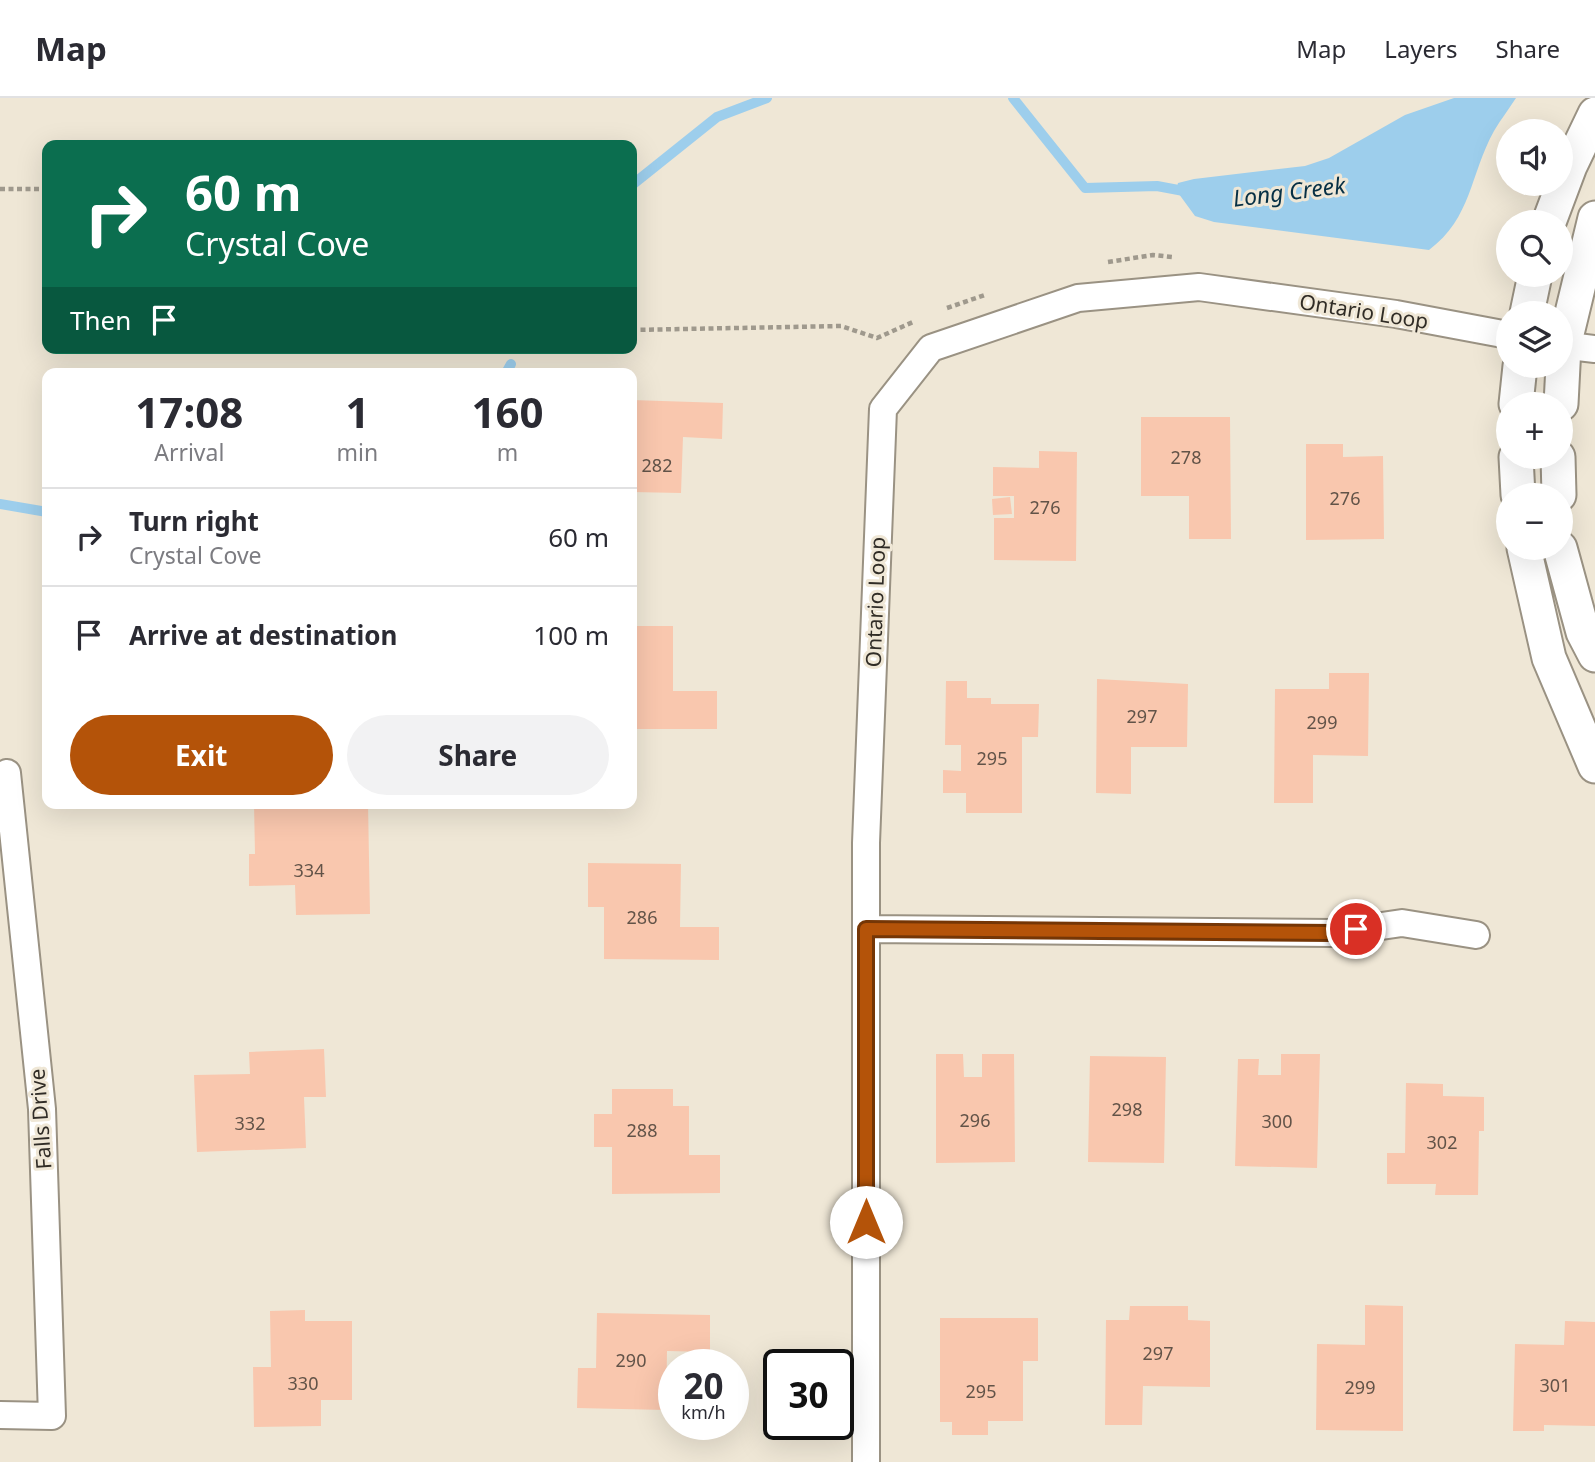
<!DOCTYPE html>
<meta charset="utf-8">
<style>
:root{--surface:#fff;--page:#f2f2f3;--text:#2b2b33;--muted:#7c7c81;--line:#e1e1e2;--accent:#b45309}
body{margin:0;font-family:"Noto Sans",sans-serif;background:var(--page);color:var(--text);height:100vh;display:flex;flex-direction:column;font-size:26px;white-space:nowrap}
*{box-sizing:border-box;margin:0}
p{font-size:23px;color:var(--muted)}
.icon{flex:none;width:38px;height:38px;fill:none;stroke:currentColor;stroke-width:2;stroke-linecap:round;stroke-linejoin:round}
.map{position:relative;flex:1;overflow:hidden}
.panel{position:absolute;left:42px;top:270px;width:595px;height:441px;display:flex;flex-direction:column;background:var(--surface);border-radius:14px;box-shadow:0 7px 28px #0002}
.panel>*{flex:none}
.hud{position:absolute;left:42px;top:42px;width:595px;height:214px;border-radius:14px;box-shadow:0 7px 28px #0002;background:#0b6e4f;color:#fff;overflow:hidden}
.controls{position:absolute;left:1496px;top:21px;display:grid;gap:14px}
.controls a{display:grid;place-items:center;width:77px;height:77px;border-radius:50%;background:var(--surface);box-shadow:0 7px 28px #0002;font-size:35px}
.speed{position:absolute;left:658px;top:1251px;display:flex;gap:14px;font-size:35px;font-weight:700;text-align:center}
.speed>*{display:grid;place-content:center;width:91px;height:91px;border-radius:50%;background:var(--surface);box-shadow:0 7px 28px #0002;line-height:1}
.speed small{font-size:18px;font-weight:400}
.speed .limit{border:4px solid #111;border-radius:10px;background:#fff;color:#111}
.pin{position:absolute;display:grid;place-items:center;width:60px;height:60px;color:#fff;margin:-30px;border:4px solid #fff;border-radius:50%;box-shadow:0 2px 7px #0007}
.me{position:absolute;width:77px;margin:-38px;rotate:0deg;stroke-linejoin:round;filter:drop-shadow(0 0 5px #0008)}
.turn{display:flex;align-items:center;gap:24px;height:147px;padding:0 28px;font-size:32px}
.turn .icon{width:91px;height:91px;stroke-width:2.5}
.turn b{display:block;font-size:49px;line-height:60px}
.then{display:flex;align-items:center;height:66px;padding:0 28px;background:#0003;gap:14px;font-size:26px}
.eta{display:flex;justify-content:space-evenly;align-items:center;height:119px;text-align:center}
.eta b{font-size:42px;font-weight:700;line-height:49px}
.action{display:flex;gap:14px;margin-top:auto;padding:14px 28px}
.action a{flex:1;height:80px;border-radius:42px;background:var(--accent);color:#fff;font-size:28px;font-weight:700;line-height:80px;text-align:center}
.action a+a{background:var(--page);color:var(--text)}
ul{padding:0;list-style:none}
li{display:flex;align-items:center;gap:21px;height:98px;padding:0 28px;border-top:2px solid var(--line)}
li div{flex:1}
li b{display:block;font-size:26px}
li em{font-style:normal}
header{display:flex;align-items:center;gap:42px;box-sizing:border-box;height:98px;padding:0 35px;background:var(--surface);border-bottom:2px solid var(--line)}
header strong{font-size:33px}
nav{display:flex;gap:38px;margin-inline-start:auto;font-size:24px}
.map>svg:first-child{display:block}
.water{fill:#9dceec}
.lines{fill:none;stroke-linecap:round;stroke-linejoin:round}
.stream{stroke:#9dceec;stroke-width:10}
.building{fill:#f9c7ae}
.minor-casing{stroke:#9a9283;stroke-width:30}
.tertiary-casing{stroke:#9a9283;stroke-width:37}
.path{stroke:#9f998d;stroke-width:4.5;stroke-dasharray:5 3.5;stroke-linecap:butt}
.minor{stroke:#fff;stroke-width:26}
.tertiary{stroke:#fff;stroke-width:33}
.route-casing{stroke:#753606;stroke-width:18}
.route{stroke:#b45309;stroke-width:12}
.labels{text-anchor:middle;dominant-baseline:central;stroke-width:6;stroke-linejoin:round;paint-order:stroke}
.number-label{font-size:18px;fill:#625348}
.street-label{font-size:21px;fill:#302c26;stroke:#efe7d6}
.water-label{font-size:23px;font-style:italic;fill:#073045;stroke:#efe7d6}
</style>
<header>
<strong>Map</strong>
<nav><a>Map</a><a>Layers</a><a>Share</a></nav>
</header>
<div class="map">
<svg width="1595" height="1364" viewBox="0 0 1595 1364">
<rect width="100%" height="100%" fill="#efe7d6"/>
<!-- water -->
<path class="water" d="M1454,0H1516C1509,11 1501,21 1494,33C1470,76 1472,120 1429,152L1214,124L1195,118L1176,92L1178,85L1194,81L1305,68L1329,60L1405,17Z"/>
<g class="lines">
<!-- stream -->
<path class="stream" d="M1013,0L1085,90L1157,88L1189,94
M632,87L717,19L767,0
M506,275L511,266
M0,406L47,414"/>
</g>
<!-- building -->
<path class="building" d="M632,302L723,305L722,341L683,339L681,395L632,394Z
M1141,319H1230L1231,441H1189V398H1141Z
M1306,346H1343V359L1383,358L1384,441L1306,442Z
M1039,353L1077,354L1076,463L994,462V420H1014V398H993V369L1039,370Z
M1010,399L1012,416L993,417L992,401Z
M632,528H673V593H717V631H632Z
M1329,575H1369L1368,658L1313,657V705H1274L1275,591H1329Z
M1097,581L1188,586L1187,649H1131V696L1096,695Z
M946,583H967V600H991V606H1039L1038,639H1022V715H966V695H943V672L961,673V647H945Z
M254,705H368L370,816L296,817L295,787L249,788V756H255Z
M588,765L681,766L680,829H719V862L604,861V809H588Z
M324,951L326,999H304L306,1050L197,1054L194,977L250,976L249,954Z
M936,956H963L964,979H982V956H1014L1015,1064L936,1065Z
M1281,956H1320L1317,1070L1235,1068L1238,961H1259L1258,977H1281Z
M1090,958L1166,959L1164,1065L1088,1064Z
M1406,985L1443,986V998L1484,999V1033H1479L1478,1097H1435L1436,1086H1387V1055H1405Z
M612,991H673V1008H689V1057H720V1095L612,1096V1049H594V1016H612Z
M1365,1207L1403,1208V1333L1316,1332L1317,1246L1365,1247Z
M1130,1208H1188V1222L1210,1223V1289L1143,1288L1142,1327H1105L1106,1222H1129Z
M305,1212V1223H352V1302H321V1328L254,1329L253,1269H271L270,1213Z
M597,1215L710,1217V1254L667,1253L666,1312L577,1310L578,1270H596Z
M940,1220H1038V1263H1023V1323H988V1337H952V1324H940Z
M1565,1223L1595,1224V1328L1544,1327V1333H1513L1515,1246L1564,1247Z"/>
<g class="lines">
<!-- minor casing -->
<g class="minor-casing">
<path id="minor" d="M1561,247L1595,251
M866,831L1334,835L1402,825L1476,837
M0,1317L52,1318L42,1011L7,675
M866,1364V745L883,311L931,250L1078,200L1199,189L1396,216L1508,237"/>
</g>
<!-- tertiary casing -->
<g class="tertiary-casing">
<path id="tertiary" d="M1549,124L1570,68L1595,16
M1527,215L1535,177
M1516,306L1520,268
M1561,306L1564,248L1595,120
M1516,359L1518,397
M1558,359L1559,397
M1524,450L1549,560L1595,668
M1560,450L1583,534L1595,557"/>
</g>
<!-- path -->
<path class="path" d="M0,91H47
M1108,164L1153,157L1172,159
M947,210L985,197
M632,232L841,228L877,240L913,224"/>
<!-- minor -->
<use href="#minor" class="minor"/>
<!-- tertiary -->
<use href="#tertiary" class="tertiary"/>
</g>
<g class="lines">
<!-- route casing -->
<g class="route-casing">
<path id="route" d="M866,1124V831L1334,835L1356,831"/>
</g>
<!-- route -->
<use href="#route" class="route"/>
</g>
<g class="labels">
<!-- number labels -->
<g class="number-label">
<text x="1186" y="359">278</text>
<text x="657" y="367">282</text>
<text x="1345" y="400">276</text>
<text x="1045" y="409">276</text>
<text x="1142" y="618">297</text>
<text x="1322" y="624">299</text>
<text x="992" y="660">295</text>
<text x="309" y="772">334</text>
<text x="642" y="819">286</text>
<text x="1127" y="1011">298</text>
<text x="975" y="1022">296</text>
<text x="1277" y="1023">300</text>
<text x="250" y="1025">332</text>
<text x="642" y="1032">288</text>
<text x="1442" y="1044">302</text>
<text x="1158" y="1255">297</text>
<text x="631" y="1262">290</text>
<text x="303" y="1285">330</text>
<text x="1555" y="1287">301</text>
<text x="1360" y="1289">299</text>
<text x="981" y="1293">295</text>
</g>
<!-- street labels -->
<g class="street-label">
<text transform="translate(1364 213) rotate(9)">Ontario Loop</text>
<text transform="translate(875 504) rotate(-88)">Ontario Loop</text>
<text transform="translate(40 1021) rotate(-94)">Falls Drive</text>
</g>
<!-- water labels -->
<g class="water-label">
<text transform="translate(1289 93) rotate(-7)">Long Creek</text>
</g>
</g>
</svg>
<div class="controls">
<a><svg class="icon" aria-label="sound" viewBox="0 0 24 24"><path d="M4 9h4l5-4v14l-5-4H4zM17 9q2 3 0 6"/></svg></a>
<a><svg class="icon" aria-label="search" viewBox="0 0 24 24"><circle cx="10" cy="10" r="6"/><path d="M15 15l6 6"/></svg></a>
<a><svg class="icon" aria-label="layers" viewBox="0 0 24 24"><path d="M12 4l9 5-9 5-9-5zM3 14l9 5 9-5"/></svg></a>
<a>+</a>
<a>−</a>
</div>
<div class="speed"><div>20<small>km/h</small></div><div class="limit">30</div></div>
<div class="pin" style="left:1356px;top:831px;background:#d93025"><svg class="icon" aria-label="arrive" viewBox="0 0 24 24"><path d="M6 21V4h12l-3 4 3 4H6"/></svg></div>
<svg class="me" style="left:866px;top:1124px" viewBox="-20 -20 40 40"><circle r="19" fill="#fff"/><path d="M0-13L10 11 0 6-10 11z" fill="#b45309"/></svg>
<div class="hud">
<div class="turn"><svg class="icon" aria-label="right" viewBox="0 0 24 24"><path d="M7 20v-9h11M14 6l5 5-5 5"/></svg><div><b>60 m</b>Crystal Cove</div></div>
<div class="then">Then<svg class="icon" aria-label="arrive" viewBox="0 0 24 24"><path d="M6 21V4h12l-3 4 3 4H6"/></svg></div>
</div>
<section class="panel">
<div class="eta">
<div><b>17:08</b><p>Arrival</p></div>
<div><b>1</b><p>min</p></div>
<div><b>160</b><p>m</p></div>
</div>
<ul>
<li><svg class="icon" aria-label="right" viewBox="0 0 24 24"><path d="M7 20v-9h11M14 6l5 5-5 5"/></svg><div><b>Turn right</b><p>Crystal Cove</p></div><em>60 m</em></li>
<li><svg class="icon" aria-label="arrive" viewBox="0 0 24 24"><path d="M6 21V4h12l-3 4 3 4H6"/></svg><div><b>Arrive at destination</b></div><em>100 m</em></li>
</ul>
<div class="action"><a>Exit</a><a>Share</a></div>
</section>
</div>
